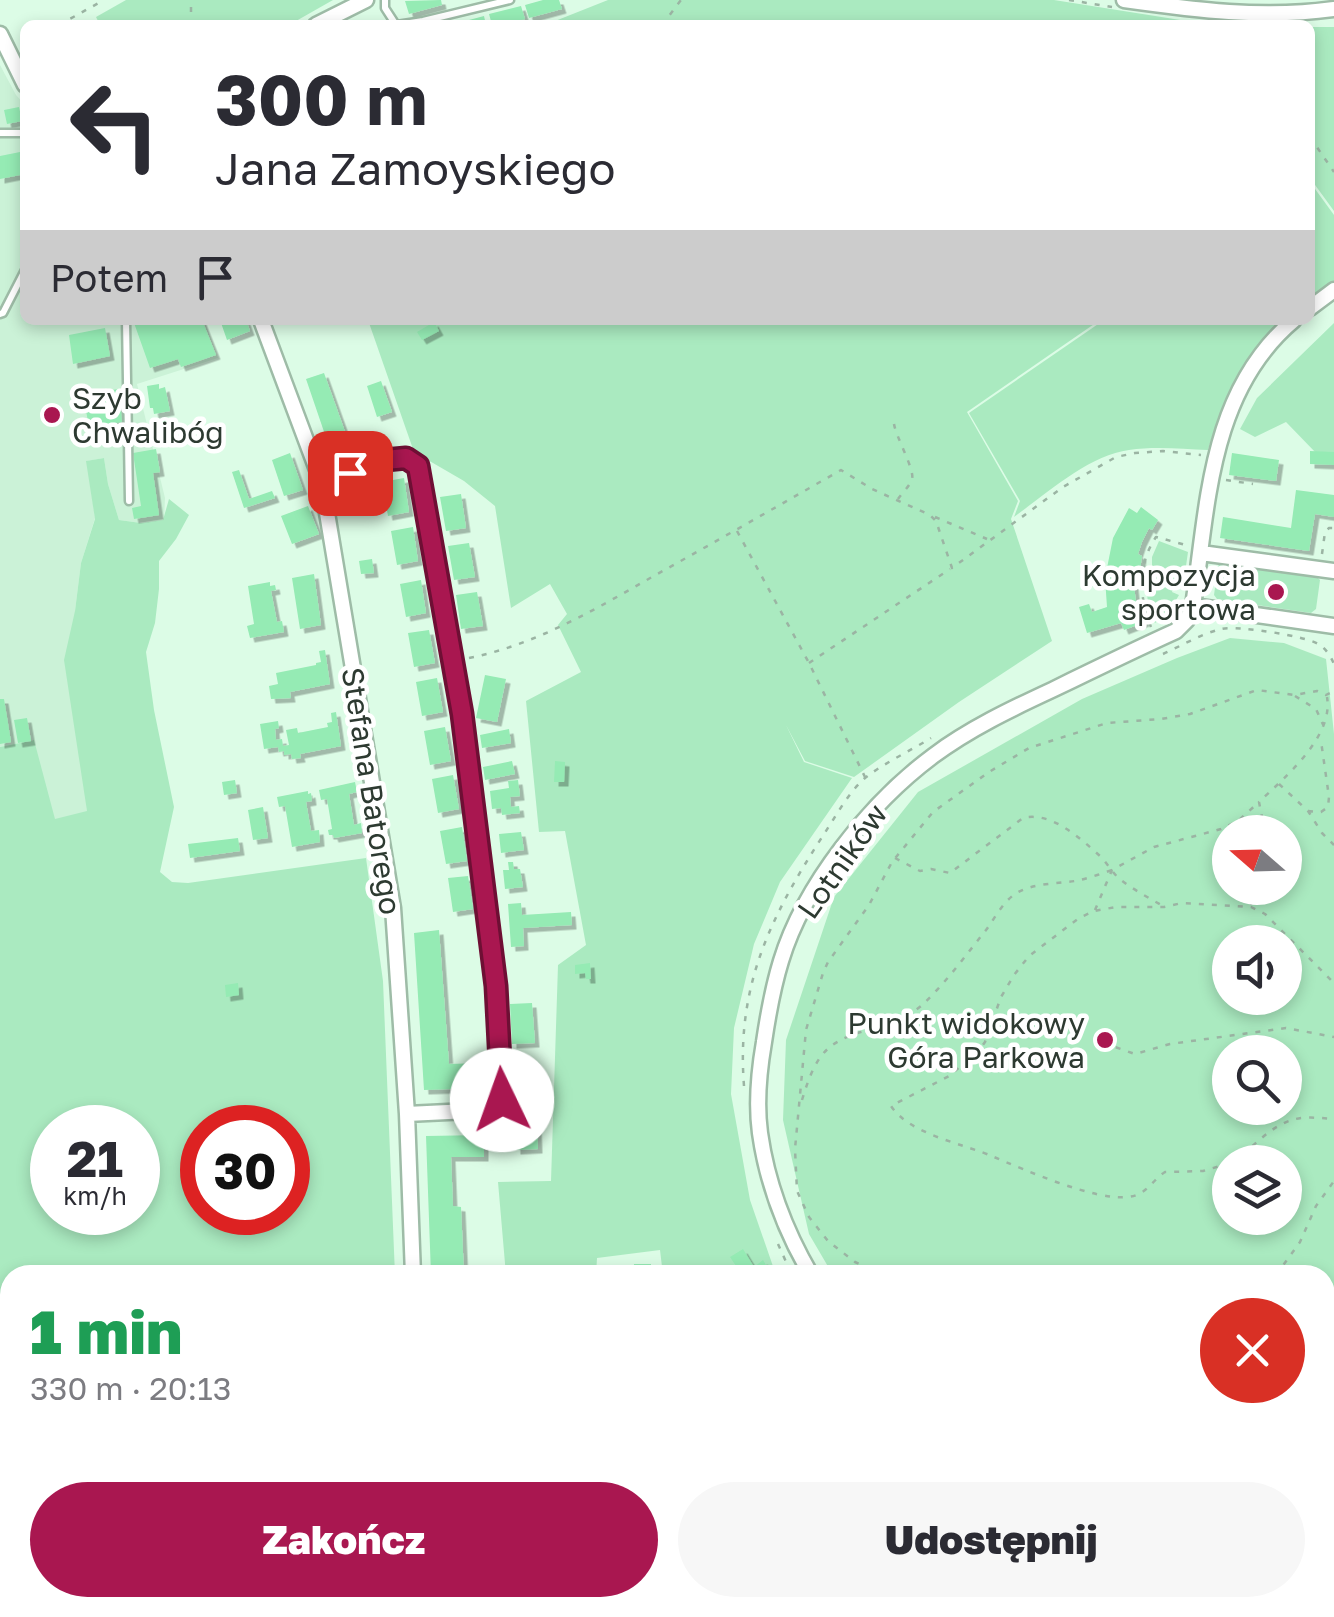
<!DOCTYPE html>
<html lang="pl">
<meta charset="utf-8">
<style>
:root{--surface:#fff;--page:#f7f7f7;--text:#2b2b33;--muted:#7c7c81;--accent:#a91750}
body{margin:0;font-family:"Golos Text",sans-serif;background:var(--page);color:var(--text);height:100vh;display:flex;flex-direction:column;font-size:38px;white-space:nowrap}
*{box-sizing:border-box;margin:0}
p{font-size:32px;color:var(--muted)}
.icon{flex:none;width:55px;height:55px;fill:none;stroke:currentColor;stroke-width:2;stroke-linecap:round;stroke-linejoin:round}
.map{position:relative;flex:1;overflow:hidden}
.drawer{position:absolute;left:0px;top:1265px;width:1335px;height:352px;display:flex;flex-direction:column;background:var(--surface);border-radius:30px 30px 0 0;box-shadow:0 5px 15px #0003}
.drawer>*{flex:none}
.banner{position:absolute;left:20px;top:20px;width:1295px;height:305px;border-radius:15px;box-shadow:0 5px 15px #0003;background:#fff;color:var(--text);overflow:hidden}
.needle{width:65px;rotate:290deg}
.buttons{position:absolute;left:1212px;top:815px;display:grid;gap:20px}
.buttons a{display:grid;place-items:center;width:90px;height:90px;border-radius:50%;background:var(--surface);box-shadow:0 5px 15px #0003;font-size:50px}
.speed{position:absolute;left:30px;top:1105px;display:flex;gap:20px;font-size:50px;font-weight:700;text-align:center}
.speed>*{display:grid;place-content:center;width:130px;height:130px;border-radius:50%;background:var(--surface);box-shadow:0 5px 15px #0003;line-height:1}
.speed small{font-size:25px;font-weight:400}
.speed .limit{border:15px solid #d22;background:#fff;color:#111}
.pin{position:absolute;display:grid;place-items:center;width:85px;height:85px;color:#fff;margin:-42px;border-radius:20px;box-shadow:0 5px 15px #0006}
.me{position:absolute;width:110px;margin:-55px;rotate:357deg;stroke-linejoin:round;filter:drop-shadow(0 0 8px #0008)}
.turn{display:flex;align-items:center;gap:35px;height:210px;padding:0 30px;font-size:45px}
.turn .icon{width:130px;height:130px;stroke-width:2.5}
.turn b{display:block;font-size:70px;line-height:85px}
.then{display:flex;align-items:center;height:95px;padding:0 30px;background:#0003;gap:20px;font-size:38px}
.round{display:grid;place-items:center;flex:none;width:105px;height:105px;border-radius:52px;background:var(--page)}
.overview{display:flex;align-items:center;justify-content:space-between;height:170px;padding:0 30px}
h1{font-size:60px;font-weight:800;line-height:75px;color:#1e9e55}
.button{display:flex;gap:20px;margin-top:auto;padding:20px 30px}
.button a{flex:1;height:115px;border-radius:60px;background:var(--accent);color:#fff;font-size:40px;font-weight:800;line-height:115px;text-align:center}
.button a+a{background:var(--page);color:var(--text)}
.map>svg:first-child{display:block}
.built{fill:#cbf2d7}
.green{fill:#aaeac0;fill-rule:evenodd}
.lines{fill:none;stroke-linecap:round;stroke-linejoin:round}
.river{stroke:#6ec38e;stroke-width:25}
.building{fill:#95ebb4;filter:url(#shadow)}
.lane-casing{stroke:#9ebca7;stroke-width:11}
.street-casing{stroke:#9ebca7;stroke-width:19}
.path{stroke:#9bb4a3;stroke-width:2.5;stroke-dasharray:5 8;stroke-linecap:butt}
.lane{stroke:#fff;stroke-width:6}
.street{stroke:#fff;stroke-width:14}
.route-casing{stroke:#6e0f34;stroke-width:25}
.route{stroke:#a91750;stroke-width:18}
.poi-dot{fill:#a91750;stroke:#fff;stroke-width:4}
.labels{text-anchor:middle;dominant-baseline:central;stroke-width:9;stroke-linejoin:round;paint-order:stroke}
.poi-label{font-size:30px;fill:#2d3a31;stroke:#fff;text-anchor:end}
.street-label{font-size:30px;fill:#2d3a31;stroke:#fff}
</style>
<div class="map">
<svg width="1334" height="1617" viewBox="0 0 1334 1617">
<defs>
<filter id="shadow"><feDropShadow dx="4.5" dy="4.5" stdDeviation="0" flood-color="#0004"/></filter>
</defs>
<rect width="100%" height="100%" fill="#dcfce6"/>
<!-- built -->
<path class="built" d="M0,65L16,95L25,105V320H204L218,358L137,384L165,498L164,520L141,523L119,520L108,484L104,458L87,461L95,518L81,563L75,611L87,811L126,1127L33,740L0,747Z
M0,1356L10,1378V1608H121L137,1617H0Z"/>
<!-- green -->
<path class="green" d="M126,0H333L289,25H100L96,17Z
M608,0H1054L1212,25H545Z
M1310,27H1334V211L1310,178Z
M1310,182L1334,215V281L1310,298Z
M368,320H1100L967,412L1018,501L1011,519L1052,641L959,702L854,777L805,761L786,725L804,762L852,778L780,882L754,944L734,1028L731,1094L750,1200L776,1275H663L660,1250L597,1258L596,1275H506L498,1182L551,1181L558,965L586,945L565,831L539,832L526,701L581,672L558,625L567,614L550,584L511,608L495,506L464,481L414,452Z
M1104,320H1282C1242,359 1224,397 1208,450C1182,449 1155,446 1129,450C1089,455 1046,494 1014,517L1020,501L969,413Z
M1334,323V452L1317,454L1286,422L1255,437L1240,429L1257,398Z
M104,458L108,484L119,520L141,523L163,520L169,499L189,515L176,539L159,561V589L155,623L146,652L154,710L174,807L160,872L172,882L188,883L366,858L383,981L395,1275H10V1378L0,1356V747L34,740L55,819L87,811L64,660L75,611L81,563L95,519L86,461ZM52,1128H138V1212H52ZM202,1128H288V1212H202Z
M1159,541L1188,552L1185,573L1152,568V557Z
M1222,562L1316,576L1320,580L1316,609L1311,613L1217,599L1214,595L1218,566Z
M1153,574L1184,580L1181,589L1173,588L1172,592L1179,595C1173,606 1165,615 1155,623C1147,608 1145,592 1150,576Z
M1230,638L1284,643L1326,659L1334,734V1617H1249L1247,1608H1325V1275H833L809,1234L783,1120L786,1040L834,897L918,792L1082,699L1177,658ZM1230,832H1285V888H1230ZM1230,942H1285V998H1230ZM1230,1052H1285V1108H1230ZM1230,1162H1285V1218H1230Z
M121,1608H433L435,1617H137Z"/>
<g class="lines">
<!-- river -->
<path class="river" d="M0,1326L10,1358
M138,1608L147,1614L173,1617"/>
</g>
<!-- building -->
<path class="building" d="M441,0L442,5L409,14L405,1Z
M543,0H559L562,9L529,18L525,5Z
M521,6L525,19L503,25H492L489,14Z
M484,16L486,25H454V24Z
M19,107L22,121L7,124L4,110Z
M25,151V174L0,179V156Z
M133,320H202L216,355L181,367L178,359L150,368Z
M220,320H246L250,331L227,340Z
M434,322L439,331L422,340L417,332Z
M105,328L110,356L73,364L69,335Z
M324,373L353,454L334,461L306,379Z
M381,381L392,412L377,417L367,386Z
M159,384V389L165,387L170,411L154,414L153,408H150L147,386Z
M119,389L122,422L89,427L83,394Z
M156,449L160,472L153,473L159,515L134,519L132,508L141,506L133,453Z
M1310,451L1334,452V465L1310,464Z
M290,453L303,490L284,496L272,460Z
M1232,453L1279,460L1276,481L1229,475Z
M239,470L249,499L272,491L275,498L244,508L232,472Z
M404,478L409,512L388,516L382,482Z
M1296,490L1334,495V517L1315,514L1309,551L1220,538L1223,517L1291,528Z
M461,494L466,528L446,531L440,497Z
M308,506L319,534L292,544L281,516Z
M1141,507L1158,520L1152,530L1149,528L1142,542L1138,554L1142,556L1138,585H1134L1137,612L1141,610L1145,622L1124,630L1121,623L1087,633L1079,607L1089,604L1092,612L1107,607L1105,578L1113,538L1129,508L1137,513Z
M413,527L418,561L397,565L391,531Z
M469,543L475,577L454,580L448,546Z
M372,559L374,573L361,574L359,561Z
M314,574L321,625L300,629L292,578Z
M421,580L426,613L406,617L400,584Z
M270,582V586L275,585L276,590L271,591L277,622L282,621L284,632L250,638L247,626L254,624L248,586Z
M477,592L483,626L461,629L456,595Z
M429,630L435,663L414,667L408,633Z
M325,650L330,684L290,692L291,698L271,699L269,686L278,684L276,673L316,665V663L321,662L319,651Z
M485,675L506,679L497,722L476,718Z
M437,678L443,712L422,716L416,682Z
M0,699H4L11,742L0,744Z
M336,712L341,746L300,754L301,758L292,759L291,754L284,755V751L279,752L278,747L264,749L260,724L278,721L279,728L275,729L276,740L282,739L283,746L289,745L286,730L297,728L298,733L328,727L327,723L332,722L331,713Z
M27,718L31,741L18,743L14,720Z
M445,727L451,761L430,765L424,731Z
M509,729L511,743L482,748L480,735Z
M512,761L515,774L485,780L483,767Z
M555,761L565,762L564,782H554Z
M453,775L459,809L438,813L432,779Z
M235,780L237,793L224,795L222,782Z
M518,780L520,796L510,797L511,807L519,806L520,813L502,815L501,808L492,809L490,791L509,788L508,781Z
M355,782L357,792L349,794L354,825L361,823L362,833L334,838L333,835H329L328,830L332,829L327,799L321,800L319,790Z
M308,791V794L311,793L312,801L306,802L311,831L319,830L320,842L292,847L285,806L279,807L277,797Z
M263,807L268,838L253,840L248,810Z
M462,827L467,861L446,864L440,831Z
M521,832L524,850L501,853L499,834Z
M238,838L240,851L190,858L188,844Z
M508,862H513L514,869H520L523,887L505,889L503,870H509Z
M468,876L473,909L453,912L448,878Z
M521,903L522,915L571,912L572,925L523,928L524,946L511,947L508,904Z
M439,930L449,1064L481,1063L482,1088L424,1090L414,933Z
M590,963L591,979H586L585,973L575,974V965Z
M238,983L239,995L226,997L225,985Z
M532,1003L535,1043L512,1044L510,1004Z
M513,1071H535L538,1149L516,1150Z
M484,1135V1157H451L453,1206L461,1207L464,1275H431L426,1136Z
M743,1249L754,1267L763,1260L769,1270L764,1275H742L730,1257Z
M634,1264H651V1273H633Z
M5,1576L10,1586V1608H19L23,1617H0V1578Z
M37,1608H72L77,1617H41Z
M471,1608H494L497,1617H474Z
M611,1608H629L633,1617H614Z
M865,1608H880L887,1613L885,1617H858Z
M945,1608H968L965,1617L943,1614Z"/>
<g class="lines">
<!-- lane casing -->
<g class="lane-casing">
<path id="lane" d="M385,0V8L396,25
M397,25L423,21L510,0
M0,133H25
M0,314L3,313L25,270
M126,320L129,501
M0,1457L10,1473
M88,1608L93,1617
M976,1617L980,1608"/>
</g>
<!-- street casing -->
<g class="street-casing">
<path id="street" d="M1124,0C1196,10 1262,19 1334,9
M316,25L366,0
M0,34L25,85
M1310,308L1334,290
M261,320L322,483L393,908L407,1114L413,1275
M1294,320C1209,391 1208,505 1193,606L1334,626
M322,483L385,460L406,458L418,466L462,714L496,986L502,1100L489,1110L407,1114
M1201,553L1334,571
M811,1275C786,1232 767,1183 760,1133C756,1104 759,1071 764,1042C768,1015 773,987 781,961C804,885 870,803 933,756C969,729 1011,709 1052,690C1093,670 1134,650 1176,631L1187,620L1193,606
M455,1608L458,1617
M648,1608L651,1617
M1221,1608L1223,1617
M836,1617L845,1608"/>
</g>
<!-- path -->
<path class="path" d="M1069,0L1112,7
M59,25L104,0
M191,25V0
M662,25L681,0
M1310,137L1334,172
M894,424C896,437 915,470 912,479C910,486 902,493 898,499
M1226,480L1253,484
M935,517L987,539
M737,531L809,663L865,777
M1322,554L1325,532L1329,528H1334
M1144,570L1181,576
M1151,627C1139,597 1137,565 1156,537L1186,545
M1163,654C1181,646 1201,634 1221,629C1235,625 1308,636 1320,645C1327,650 1331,657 1334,664
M469,658C535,645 594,610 652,577C715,542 778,506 841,470L872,489L930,515L936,521L952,568L1063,487L1116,457L1135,453L1163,451L1201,455
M809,663L950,569
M1295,696L1316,709L1325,729
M1279,784L1308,811L1322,833L1334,845
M1308,811L1321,812L1328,807L1329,797L1321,741
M1265,832L1259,802C1284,778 1334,737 1327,697
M895,858L920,871L931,869L950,873L1023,818C1051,811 1080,838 1100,856C1108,864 1113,874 1121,880C1134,890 1149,898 1163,906
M1251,905L1254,888
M1095,910L1112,870L1154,847L1221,829L1238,821L1259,802
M1105,1040L1115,1047L1135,1054L1170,1044L1286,1028L1334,1037
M744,1086C736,985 771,916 824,834C836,816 848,793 865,778C884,763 910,751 931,738
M802,1100C818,1047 829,1041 880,1026C895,1022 909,1016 921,1006C945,984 966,955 986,930C995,918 1002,903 1015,894C1032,883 1055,884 1075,881C1087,879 1100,874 1112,870
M1232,1162C1255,1147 1272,1122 1301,1118C1312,1117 1323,1118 1334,1119
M1230,1163L1203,1171L1165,1172C1151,1181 1147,1195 1128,1197C1095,1201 1025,1170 994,1157C965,1144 910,1135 891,1106L949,1076L978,1052L985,1042L1001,997L1014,975L1029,956L1079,918L1094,911L1116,907H1164L1182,903L1251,907L1265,914L1334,983
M778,1244L792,1275
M882,1275L855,1262L828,1241L809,1217L797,1191L795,1149L806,1030L823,973L828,962L869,905L892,862L933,812L989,772L1029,748L1107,723L1161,719L1190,714L1257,690L1294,695L1317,691L1326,695L1334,691
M1276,1275L1300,1242L1316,1206L1334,1181
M1325,1306L1334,1301
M1276,1617L1280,1608"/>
<!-- lane -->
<use href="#lane" class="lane"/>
<!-- street -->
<use href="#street" class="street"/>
</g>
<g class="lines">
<!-- route casing -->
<g class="route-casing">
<path id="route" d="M350,473L385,460L406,458L418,466L462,714L496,986L502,1100"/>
</g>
<!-- route -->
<use href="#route" class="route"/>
</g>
<!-- markers -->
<g class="poi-dot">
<circle cx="52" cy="415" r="10"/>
<circle cx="1276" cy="592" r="10"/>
<circle cx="1105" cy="1040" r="10"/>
</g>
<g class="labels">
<!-- poi labels -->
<g class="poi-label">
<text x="72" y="398" text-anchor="start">Szyb<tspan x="72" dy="34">Chwalibóg</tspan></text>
<text x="1256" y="575">Kompozycja<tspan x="1256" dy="34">sportowa</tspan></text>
<text x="1085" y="1023">Punkt widokowy<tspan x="1085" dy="34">Góra Parkowa</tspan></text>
</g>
<!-- street labels -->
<g class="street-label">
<text transform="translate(372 791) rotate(81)">Stefana Batorego</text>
<text transform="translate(842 861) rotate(-55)">Lotników</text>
</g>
</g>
</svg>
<div class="buttons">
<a><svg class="needle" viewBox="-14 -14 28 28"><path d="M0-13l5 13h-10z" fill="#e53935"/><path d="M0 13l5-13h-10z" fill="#7c7c81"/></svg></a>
<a><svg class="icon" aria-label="sound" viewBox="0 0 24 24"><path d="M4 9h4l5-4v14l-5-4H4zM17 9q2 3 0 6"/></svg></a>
<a><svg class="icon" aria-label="search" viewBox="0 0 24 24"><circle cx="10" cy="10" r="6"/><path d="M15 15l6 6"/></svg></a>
<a><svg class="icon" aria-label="layers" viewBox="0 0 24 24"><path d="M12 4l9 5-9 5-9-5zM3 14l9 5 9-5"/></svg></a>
</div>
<div class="speed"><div>21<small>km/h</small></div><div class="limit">30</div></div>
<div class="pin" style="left:350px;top:473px;background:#d93025"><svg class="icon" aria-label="arrive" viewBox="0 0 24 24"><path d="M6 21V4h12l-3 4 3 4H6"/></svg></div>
<svg class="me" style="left:502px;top:1100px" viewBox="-20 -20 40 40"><circle r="19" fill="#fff"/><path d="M0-13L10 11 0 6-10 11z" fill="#a91750"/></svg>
<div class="banner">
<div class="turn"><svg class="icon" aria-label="left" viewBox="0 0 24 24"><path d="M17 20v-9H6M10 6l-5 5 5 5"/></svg><div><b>300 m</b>Jana Zamoyskiego</div></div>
<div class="then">Potem<svg class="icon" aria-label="arrive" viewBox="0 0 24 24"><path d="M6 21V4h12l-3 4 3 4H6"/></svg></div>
</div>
<section class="drawer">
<div class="overview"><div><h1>1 min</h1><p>330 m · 20:13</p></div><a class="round" style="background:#d93025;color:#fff"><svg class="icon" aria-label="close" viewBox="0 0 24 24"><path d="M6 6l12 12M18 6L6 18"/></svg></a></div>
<div class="button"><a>Zakończ</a><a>Udostępnij</a></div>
</section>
</div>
